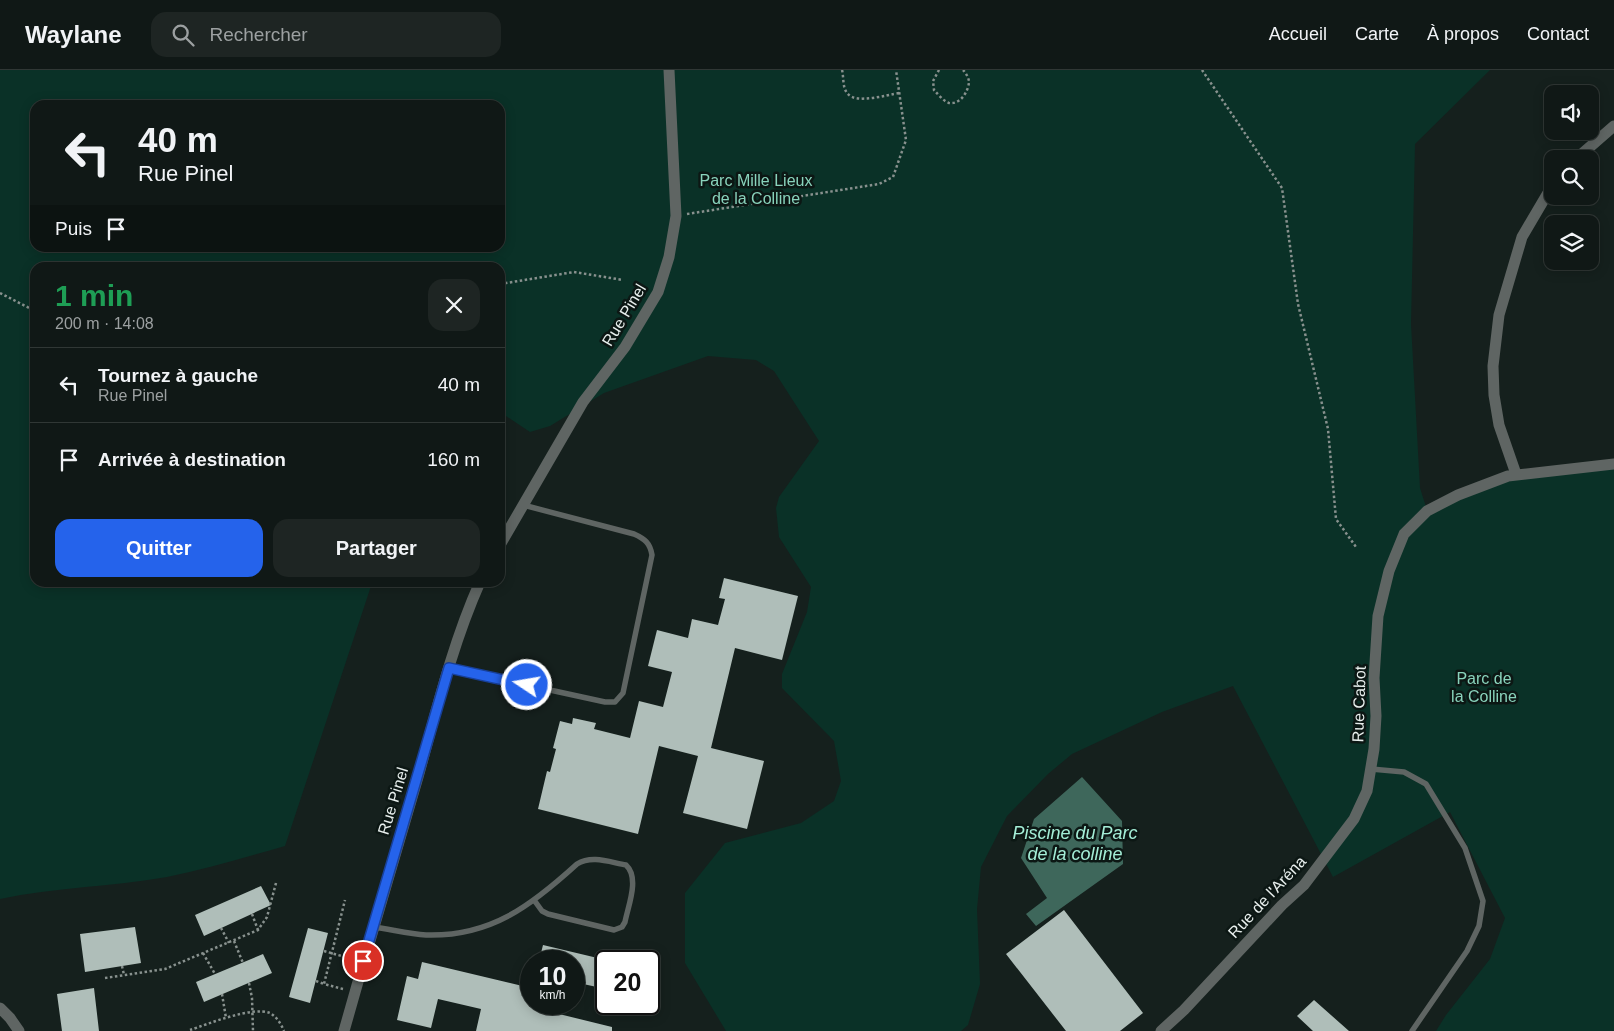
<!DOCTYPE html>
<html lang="fr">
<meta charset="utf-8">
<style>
:root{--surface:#101816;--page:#1e2523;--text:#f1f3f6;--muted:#9ca0a1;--line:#303735;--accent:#2563eb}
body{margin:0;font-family:Helvetica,sans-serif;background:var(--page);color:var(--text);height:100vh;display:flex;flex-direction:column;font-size:19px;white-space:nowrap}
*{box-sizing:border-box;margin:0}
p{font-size:16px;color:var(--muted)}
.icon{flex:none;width:28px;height:28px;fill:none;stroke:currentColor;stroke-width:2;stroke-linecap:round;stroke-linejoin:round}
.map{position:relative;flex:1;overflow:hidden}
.sheet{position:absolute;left:30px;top:192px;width:475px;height:325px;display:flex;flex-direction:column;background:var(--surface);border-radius:15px;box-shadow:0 2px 12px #0003,0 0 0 1px var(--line)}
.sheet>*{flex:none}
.guide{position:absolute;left:30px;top:30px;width:475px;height:152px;border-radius:15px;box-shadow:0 2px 12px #0003,0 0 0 1px var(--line);background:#101816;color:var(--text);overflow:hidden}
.tools{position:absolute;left:1544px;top:15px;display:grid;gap:10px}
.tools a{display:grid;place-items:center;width:55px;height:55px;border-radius:10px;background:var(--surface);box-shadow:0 2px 12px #0003,0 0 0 1px var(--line);font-size:25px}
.speed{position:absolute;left:520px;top:880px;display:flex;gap:10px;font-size:25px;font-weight:700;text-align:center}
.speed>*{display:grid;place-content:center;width:65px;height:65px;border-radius:50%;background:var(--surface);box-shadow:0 2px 12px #0003,0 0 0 1px var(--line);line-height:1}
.speed small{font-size:12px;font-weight:400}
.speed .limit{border:2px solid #111;border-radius:8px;background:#fff;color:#111}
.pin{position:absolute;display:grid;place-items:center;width:42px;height:42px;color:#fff;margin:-21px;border:2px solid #fff;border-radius:50%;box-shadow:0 1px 5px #0007}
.me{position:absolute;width:55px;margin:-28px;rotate:282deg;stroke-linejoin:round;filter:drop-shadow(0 0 4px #0008)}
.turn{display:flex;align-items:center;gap:18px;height:105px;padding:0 25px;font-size:22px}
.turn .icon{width:65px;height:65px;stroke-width:2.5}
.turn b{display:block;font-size:35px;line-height:42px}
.then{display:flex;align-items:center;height:48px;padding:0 25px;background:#0003;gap:10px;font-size:19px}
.round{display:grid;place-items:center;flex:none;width:52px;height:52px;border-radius:15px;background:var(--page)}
.overview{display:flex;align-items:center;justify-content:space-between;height:85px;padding:0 25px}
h1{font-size:30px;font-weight:700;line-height:38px;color:#1e9e55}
.button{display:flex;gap:10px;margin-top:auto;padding:10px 25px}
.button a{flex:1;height:58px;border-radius:15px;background:var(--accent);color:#fff;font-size:20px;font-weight:700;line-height:58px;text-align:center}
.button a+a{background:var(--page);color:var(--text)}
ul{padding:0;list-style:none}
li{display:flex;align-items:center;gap:15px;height:75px;padding:0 25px;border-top:1px solid var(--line)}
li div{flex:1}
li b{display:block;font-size:19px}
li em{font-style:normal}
header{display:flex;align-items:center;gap:30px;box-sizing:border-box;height:70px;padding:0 25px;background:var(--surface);border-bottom:1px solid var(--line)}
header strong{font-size:24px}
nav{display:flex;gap:28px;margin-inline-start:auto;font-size:18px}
.search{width:350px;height:45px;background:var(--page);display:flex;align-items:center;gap:12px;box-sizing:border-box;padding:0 18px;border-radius:15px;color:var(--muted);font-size:19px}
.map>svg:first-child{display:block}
.green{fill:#0a3127;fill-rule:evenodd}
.water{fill:#3e675b}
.building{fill:#afbeb9}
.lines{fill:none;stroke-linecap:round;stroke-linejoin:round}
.path{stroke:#88918e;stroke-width:2.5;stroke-dasharray:2.5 2.5;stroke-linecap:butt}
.lane{stroke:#5f6563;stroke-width:5.5}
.street{stroke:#5f6563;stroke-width:11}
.route-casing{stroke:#184099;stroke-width:12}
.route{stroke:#2563eb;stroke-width:9}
.labels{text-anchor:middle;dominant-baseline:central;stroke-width:5;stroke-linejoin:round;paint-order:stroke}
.park-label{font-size:16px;fill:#89d3bc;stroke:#0c1714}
.street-label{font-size:16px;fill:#e8efed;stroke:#0c1714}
.water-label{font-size:18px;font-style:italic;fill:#a4eed7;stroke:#0c1714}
</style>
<header>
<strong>Waylane</strong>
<div class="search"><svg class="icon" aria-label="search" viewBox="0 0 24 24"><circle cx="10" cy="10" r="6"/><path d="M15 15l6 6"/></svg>Rechercher</div>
<nav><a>Accueil</a><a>Carte</a><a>À propos</a><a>Contact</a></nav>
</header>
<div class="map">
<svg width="1614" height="961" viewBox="0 0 1614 961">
<rect width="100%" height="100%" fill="#15201d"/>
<!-- green -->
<path class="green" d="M0,0H1490L1415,74L1411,254L1420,418L1427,440L1516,404L1614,393V961H1436L1446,945L1490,889L1505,848L1450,742L1333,807L1233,616L1162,642L1072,684L1048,704L1007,746L981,797L977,839L980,914L968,955L961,961H726L685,893V823L725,773L801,753L834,731L841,711L834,671L782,618V604L807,542L811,517L779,467L776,438L779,427L819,371L774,301L756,290L708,286L604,323L550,356L530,362L500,342V198H35V512L372,513L285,776C246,787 207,799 167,807C111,817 55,817 0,829ZM35,35H500V178H35Z"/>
<!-- water -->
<path class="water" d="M1082,707L1122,751L1123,794L1036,856L1026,844L1047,828L1021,788L1034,749Z"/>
<!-- building -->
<path class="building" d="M724,508L798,526L782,590L735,578L711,678L764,691L747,759L683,743L698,686L659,676L638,764L538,739L547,701L550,702L556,679L553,678L560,651L572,654L573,648L596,653L594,659L630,668L639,631L663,637L672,602L648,596L657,560L688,568L692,549L718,555L725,529L719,528Z
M261,816L271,835L204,866L195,845Z
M1064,840L1143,943L1120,961H1066L1006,884Z
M135,857L141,893L85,902L80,864Z
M308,858L328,863L310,933L289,927Z
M543,875L606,890V919L574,912V891H539Z
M263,884L272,903L204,932L196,912Z
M422,892L531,918V934H557L555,943L612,957V961H476L481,939L438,929L431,958L397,950L407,906L418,909Z
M94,918L99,961H62L57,924Z
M1314,930L1349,961H1313L1297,946Z"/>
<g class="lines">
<!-- path -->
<path class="path" d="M842,0C844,7 842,18 848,24C856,34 887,25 899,23
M939,0L933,11L934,20C938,24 943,31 949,33C961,35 969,20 969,11C968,7 966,3 963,0
M1202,0L1282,118L1298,234L1328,359L1336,449L1356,477
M687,144L879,114L893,107L906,70L896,0
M500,214L574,202L623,210
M0,223L35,241
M252,844L258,860
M221,858L229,873
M234,871L243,893
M324,881L352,889
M203,883L215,904
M122,896L124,905
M105,908L165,899L258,860L267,847L276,813
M316,911L324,914
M249,913L252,928L253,961
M343,919L324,914L345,830
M222,924L226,948
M190,960C208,954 252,936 270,943C277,947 281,954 284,961"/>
<!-- lane -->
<path class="lane" d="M449,598L605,632H615L623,623L652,485C650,473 645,469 634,464L523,435
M1371,699L1404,702L1426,714L1465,778L1483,831L1479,856L1467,881L1412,961
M373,857C390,859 408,864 426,865C491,867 532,835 577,794C592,785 609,792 626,795C640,808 628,836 625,852L622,857L614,860L548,844L542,841L534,830"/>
<!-- street -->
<path class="street" d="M1576,89L1614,56
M1516,404L1499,355L1494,325L1493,296L1499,245L1522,167L1552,116
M500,475L583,332L625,277L658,222L669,187L676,146L669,0
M0,938L10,948L19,961
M344,961C368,876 393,791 418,707C436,642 452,575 480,512
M1161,961L1184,940L1282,835L1304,815L1354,749L1367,721L1374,679L1376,646L1374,608L1378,546L1389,501L1404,464L1427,441L1458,425L1508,406L1614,394"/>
</g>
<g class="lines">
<!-- route casing -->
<g class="route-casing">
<path id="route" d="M363,891L449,598L527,615"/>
</g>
<!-- route -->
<use href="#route" class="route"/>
</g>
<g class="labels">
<!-- park labels -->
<g class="park-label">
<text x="756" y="110">Parc Mille Lieux<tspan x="756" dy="18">de la Colline</tspan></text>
<text x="1484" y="608">Parc de<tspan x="1484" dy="18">la Colline</tspan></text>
</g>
<!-- street labels -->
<g class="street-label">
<text transform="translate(624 245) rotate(-59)">Rue Pinel</text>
<text transform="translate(1359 634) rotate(-88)">Rue Cabot</text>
<text transform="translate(393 731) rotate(-73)">Rue Pinel</text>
<text transform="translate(1267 827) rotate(-47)">Rue de l'Aréna</text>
</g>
<!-- water labels -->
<g class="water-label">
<text x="1075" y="763">Piscine du Parc<tspan x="1075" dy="21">de la colline</tspan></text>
</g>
</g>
</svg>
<div class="tools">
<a><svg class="icon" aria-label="sound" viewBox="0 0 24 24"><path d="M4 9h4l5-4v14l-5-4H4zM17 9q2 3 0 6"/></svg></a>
<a><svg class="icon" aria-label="search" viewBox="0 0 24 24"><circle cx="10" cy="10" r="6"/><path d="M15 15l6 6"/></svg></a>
<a><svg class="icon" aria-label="layers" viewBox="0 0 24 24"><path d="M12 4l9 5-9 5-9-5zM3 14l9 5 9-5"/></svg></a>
</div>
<div class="speed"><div>10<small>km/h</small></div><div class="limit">20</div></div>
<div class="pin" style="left:363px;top:891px;background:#d93025"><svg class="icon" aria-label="arrive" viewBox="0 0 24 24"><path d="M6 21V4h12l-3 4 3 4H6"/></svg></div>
<svg class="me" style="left:527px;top:615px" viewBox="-20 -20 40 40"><circle r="17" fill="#2563eb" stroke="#fff" stroke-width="3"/><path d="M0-11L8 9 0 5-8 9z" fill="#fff"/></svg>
<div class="guide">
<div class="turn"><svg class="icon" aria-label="left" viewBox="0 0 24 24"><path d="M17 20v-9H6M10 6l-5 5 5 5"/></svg><div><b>40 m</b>Rue Pinel</div></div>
<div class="then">Puis<svg class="icon" aria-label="arrive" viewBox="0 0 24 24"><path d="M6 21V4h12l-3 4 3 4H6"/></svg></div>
</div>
<section class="sheet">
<div class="overview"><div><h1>1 min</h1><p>200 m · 14:08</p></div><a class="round"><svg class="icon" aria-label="close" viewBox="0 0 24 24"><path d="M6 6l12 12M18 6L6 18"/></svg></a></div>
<ul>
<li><svg class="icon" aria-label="left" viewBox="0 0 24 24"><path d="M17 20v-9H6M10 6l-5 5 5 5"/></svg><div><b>Tournez à gauche</b><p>Rue Pinel</p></div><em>40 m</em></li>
<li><svg class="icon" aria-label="arrive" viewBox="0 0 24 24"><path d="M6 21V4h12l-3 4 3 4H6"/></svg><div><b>Arrivée à destination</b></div><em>160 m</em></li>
</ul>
<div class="button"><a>Quitter</a><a>Partager</a></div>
</section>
</div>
